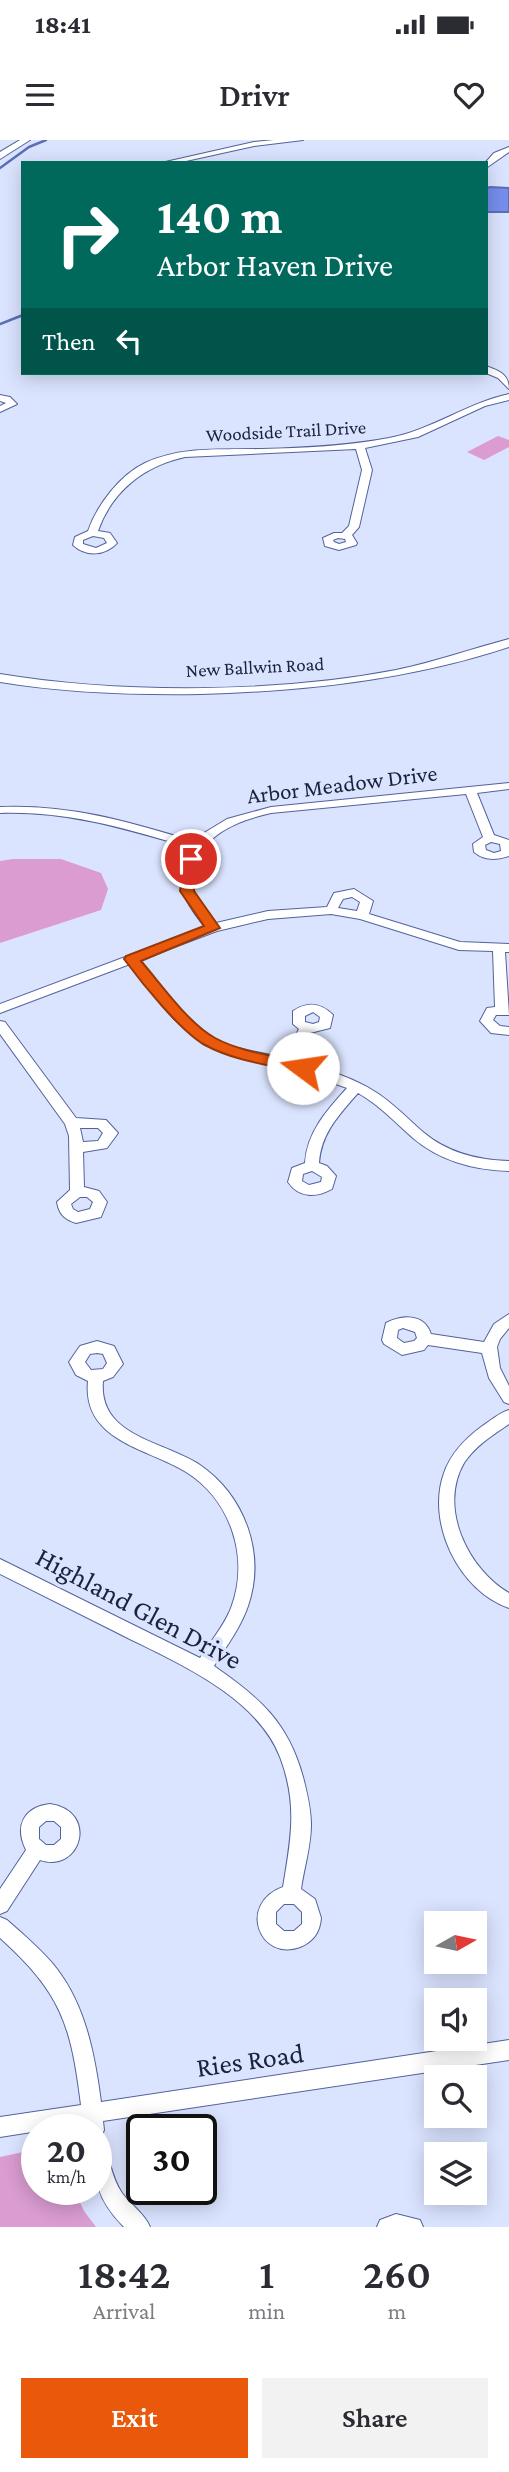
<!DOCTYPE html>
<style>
:root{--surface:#fff;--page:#f2f2f3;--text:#2b2b33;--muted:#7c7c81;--accent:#ea580c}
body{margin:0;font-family:"Crimson Pro",serif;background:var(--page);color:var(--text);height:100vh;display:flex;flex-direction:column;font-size:26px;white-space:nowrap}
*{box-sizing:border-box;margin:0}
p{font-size:23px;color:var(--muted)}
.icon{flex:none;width:38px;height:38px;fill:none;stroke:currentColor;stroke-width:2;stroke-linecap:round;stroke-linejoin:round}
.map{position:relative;height:2087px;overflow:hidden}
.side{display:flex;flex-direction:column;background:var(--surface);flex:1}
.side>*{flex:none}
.top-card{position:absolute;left:21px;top:21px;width:467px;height:214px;border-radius:0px;box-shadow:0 4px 18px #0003;background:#00695c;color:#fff;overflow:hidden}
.needle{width:46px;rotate:81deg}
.buttons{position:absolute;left:424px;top:1771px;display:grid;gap:14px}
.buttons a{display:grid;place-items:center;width:63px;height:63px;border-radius:0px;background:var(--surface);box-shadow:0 4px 18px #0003;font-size:35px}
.speed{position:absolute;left:21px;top:1974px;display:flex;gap:14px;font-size:35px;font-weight:700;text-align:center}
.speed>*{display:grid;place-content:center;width:91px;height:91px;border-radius:50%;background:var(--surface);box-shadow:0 4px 18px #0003;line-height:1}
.speed small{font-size:18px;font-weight:400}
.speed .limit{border:4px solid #111;border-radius:10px;background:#fff;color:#111}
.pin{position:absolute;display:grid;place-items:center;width:60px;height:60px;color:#fff;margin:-30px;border:4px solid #fff;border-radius:50%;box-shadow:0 2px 7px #0007}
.me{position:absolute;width:77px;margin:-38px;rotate:284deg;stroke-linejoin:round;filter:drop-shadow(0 0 5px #0008)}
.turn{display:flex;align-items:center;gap:24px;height:147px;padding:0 21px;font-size:32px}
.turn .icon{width:91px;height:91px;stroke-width:2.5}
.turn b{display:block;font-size:49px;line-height:60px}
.then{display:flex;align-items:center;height:66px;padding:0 21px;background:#0003;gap:14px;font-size:26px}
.eta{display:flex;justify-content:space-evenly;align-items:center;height:119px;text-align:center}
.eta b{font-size:42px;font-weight:600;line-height:49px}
.button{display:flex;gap:14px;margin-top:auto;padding:14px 21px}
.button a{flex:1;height:80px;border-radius:0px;background:var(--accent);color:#fff;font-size:28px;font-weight:600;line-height:80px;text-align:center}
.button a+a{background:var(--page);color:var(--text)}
.status{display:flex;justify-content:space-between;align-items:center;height:49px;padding:0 35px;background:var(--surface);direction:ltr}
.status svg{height:19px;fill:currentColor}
header{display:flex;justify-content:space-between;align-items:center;height:91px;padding:0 21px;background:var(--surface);font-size:32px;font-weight:600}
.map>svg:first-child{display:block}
.green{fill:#da9cd1}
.water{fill:#768eec;stroke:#5b6eb7;stroke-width:2}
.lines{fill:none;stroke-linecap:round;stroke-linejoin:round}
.stream{stroke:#5b6eb7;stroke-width:2.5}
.minor-casing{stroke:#53629c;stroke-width:2}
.tertiary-casing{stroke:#53629c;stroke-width:2}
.minor{fill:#fff;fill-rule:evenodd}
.tertiary{fill:#fff;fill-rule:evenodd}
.route{fill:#ea580c;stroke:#983908;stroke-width:2}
.labels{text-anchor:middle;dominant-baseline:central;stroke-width:7;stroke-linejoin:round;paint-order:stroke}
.far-street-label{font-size:19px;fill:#1b223a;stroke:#dbe4ff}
.street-label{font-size:23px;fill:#1b223a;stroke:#dbe4ff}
.near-street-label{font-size:28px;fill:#1b223a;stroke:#dbe4ff}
</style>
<div class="status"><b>18:41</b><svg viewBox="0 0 49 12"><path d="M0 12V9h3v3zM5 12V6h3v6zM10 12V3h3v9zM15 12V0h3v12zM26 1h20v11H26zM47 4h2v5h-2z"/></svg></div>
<header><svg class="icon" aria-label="menu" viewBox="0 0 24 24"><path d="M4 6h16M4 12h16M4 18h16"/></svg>Drivr<svg class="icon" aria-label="heart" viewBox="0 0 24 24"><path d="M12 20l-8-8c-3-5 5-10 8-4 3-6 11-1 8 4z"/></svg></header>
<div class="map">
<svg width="509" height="2087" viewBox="0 0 509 2087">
<rect width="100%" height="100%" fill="#dbe4ff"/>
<!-- green -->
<path class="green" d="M498,296L509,300V307L484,320L467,312Z
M13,719H61L101,733L108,749L101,770L0,803V721Z
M37,2009V2049H74L84,2071L96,2087H0V2017Z"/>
<!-- water -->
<path class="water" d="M490,47L509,48V72H487V48Z"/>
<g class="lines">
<!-- stream -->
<path class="stream" d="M0,28L29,7L46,0
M0,184L23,175"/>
<!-- minor casing -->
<g class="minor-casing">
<path id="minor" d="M274,0H303L254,6L177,23H161L254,2Z
M509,7V12L486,28L485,23L494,13Z
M486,226C499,231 509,234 509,249L498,238L486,233Z
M509,254V260L485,266L418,297L365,308L372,330L359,387L352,395L357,403L356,405L339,410L325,406L323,398L334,393H342L349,386L362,330L356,309L185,317C144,326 112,351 98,391L110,393L117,403C105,416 86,417 73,405L75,397L88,391C97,365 120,335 145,323C181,306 223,310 261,309C304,308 347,306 389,298C432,290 467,263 509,254ZM93,396L104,398L107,403L96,408L83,404V400ZM338,398L345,399L346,402L339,404L334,402L333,400Z
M0,255L10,257L17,264L0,272V266L6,263L0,261Z
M509,643V649L477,653L494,695L509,700V716C496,720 485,721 474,712L473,704L483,697L466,654L271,673C241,680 206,692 196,724C193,734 191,746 196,757C200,767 209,775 216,783L268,771L327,767L334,753L354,749L373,761L369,774L460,802L509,804V812H505L509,875H496L493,880L500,886L509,887V895L491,893L480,881L487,868L495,867L493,811L459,810L360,779L331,774L268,779L217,791L140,820C164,850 188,889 225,904C244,911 265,913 284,918L299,889L293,884V871C308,861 321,863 333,875L330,888L310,893L296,921C324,929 353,937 377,953C394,964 408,979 423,992C448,1013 477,1020 509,1021V1031C474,1030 440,1021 413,998C395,982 379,965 358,953C339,975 321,993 319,1023L327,1026L336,1036L332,1049C316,1058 299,1058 288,1042L292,1028L305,1023C307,992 327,970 347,948L299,931L226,914L203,904L173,878L130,824L0,873V864L205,787C183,760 171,741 192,708C126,689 70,671 0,673V667C71,664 129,682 196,702L204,693L227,679L271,667ZM491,702L500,704L501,711L494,713L486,710L485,705ZM352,757L360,762L357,771L338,768L343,759ZM313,872L320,877L319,882L313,884L305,882V876ZM312,1031L322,1037L321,1042L309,1045L302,1041L303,1034Z
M0,881L5,882L76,978L106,980L118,993L107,1008L83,1012L84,1047L99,1051L107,1062L101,1077L76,1083C64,1079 59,1074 57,1062L70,1050L69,996L65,984L0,894ZM80,988H98L103,993L98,1001L83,1002ZM80,1057H87L93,1062L90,1069L78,1072L73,1069L71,1064Z
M509,1174V1188L500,1199L497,1207L500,1228L509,1246V1264L504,1262L489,1238L482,1213L428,1205L424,1210L402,1215L384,1204L382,1200L386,1183C402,1175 424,1173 431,1194L484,1202L494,1184ZM403,1188L415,1192L417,1198L414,1201L404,1203L397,1198L398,1190Z
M97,1201L114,1206L123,1224L113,1237L103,1241C98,1297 164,1301 200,1325C245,1356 266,1414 248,1466C241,1487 226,1507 214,1526C259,1557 288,1582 303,1637C307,1653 311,1668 311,1685C311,1706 304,1728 301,1749L315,1759L321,1778C320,1792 313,1802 300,1807C260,1822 237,1764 283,1747C291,1699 298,1664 280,1617C255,1553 170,1520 114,1491C76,1472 38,1453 0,1434V1419L200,1518C210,1502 224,1486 231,1468C250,1418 231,1360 186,1332C147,1308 82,1301 88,1241L76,1235L69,1222L80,1206ZM97,1213L103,1214L107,1223L103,1229L91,1230L85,1222L90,1214ZM284,1764H294L302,1772V1784L294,1791H284L276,1784V1772Z
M509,1270V1284C493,1295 475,1306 464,1323C438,1368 468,1429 509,1453V1468C459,1451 426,1383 444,1333C451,1313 465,1299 481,1287C490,1281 499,1273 509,1270Z
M50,1664C99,1671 81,1734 40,1720L7,1771L0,1774V1749L26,1710C14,1686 24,1667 50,1664ZM46,1681H54L61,1687V1699L54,1705H46L39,1699V1687Z
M0,1777L7,1780C24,1795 43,1811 57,1829C86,1867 95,1916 101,1962L509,1900V1920L103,1981L104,1990L101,1997L96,1999L103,2002C110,2019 111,2037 122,2053C131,2065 145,2074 150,2087H124C90,2052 96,2035 96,1990H84L83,1984L0,1997V1977L81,1965C71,1884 61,1853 0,1798Z
M396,2074L420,2080L423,2087H377L380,2080Z"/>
</g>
<!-- tertiary casing -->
<g class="tertiary-casing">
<path id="tertiary" d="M20,0H30L0,19V12Z
M509,499V507C409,540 306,551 201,554C134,555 67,553 0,542V534C120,554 277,553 396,530C435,522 471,509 509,499Z"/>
</g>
<!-- minor -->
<use href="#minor" class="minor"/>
<!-- tertiary -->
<use href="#tertiary" class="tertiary"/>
</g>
<!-- route -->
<path class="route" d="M191,715L197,719L194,751L220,788L141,821C162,845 188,883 215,898C243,913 278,916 308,924L311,928L308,932L303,933C271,925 234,921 205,905C181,892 141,842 124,819L126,816L204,786L180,751L184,719Z"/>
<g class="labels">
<!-- far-street labels -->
<g class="far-street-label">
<text transform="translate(286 291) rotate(-3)">Woodside Trail Drive</text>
<text transform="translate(255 527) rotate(-3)">New Ballwin Road</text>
</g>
<!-- street labels -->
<g class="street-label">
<text transform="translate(342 644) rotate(-7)">Arbor Meadow Drive</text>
</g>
<!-- near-street labels -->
<g class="near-street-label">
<text transform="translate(139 1468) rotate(28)">Highland Glen Drive</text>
<text transform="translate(250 1920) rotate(-8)">Ries Road</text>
</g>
</g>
</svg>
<div class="buttons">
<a><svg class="needle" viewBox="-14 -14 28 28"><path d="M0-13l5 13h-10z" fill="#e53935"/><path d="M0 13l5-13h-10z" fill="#7c7c81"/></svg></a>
<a><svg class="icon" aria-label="sound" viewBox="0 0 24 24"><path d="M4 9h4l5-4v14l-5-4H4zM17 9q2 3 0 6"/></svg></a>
<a><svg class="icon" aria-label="search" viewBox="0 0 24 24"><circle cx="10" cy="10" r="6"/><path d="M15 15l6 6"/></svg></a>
<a><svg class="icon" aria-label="layers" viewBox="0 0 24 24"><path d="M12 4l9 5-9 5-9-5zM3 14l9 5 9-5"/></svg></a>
</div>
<div class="speed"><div>20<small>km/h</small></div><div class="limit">30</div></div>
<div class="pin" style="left:191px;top:719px;background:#d93025"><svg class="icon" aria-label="arrive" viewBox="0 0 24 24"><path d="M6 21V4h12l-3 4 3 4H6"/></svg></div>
<svg class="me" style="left:303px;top:928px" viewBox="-20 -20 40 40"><circle r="19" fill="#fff"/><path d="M0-13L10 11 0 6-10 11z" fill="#ea580c"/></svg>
<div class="top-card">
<div class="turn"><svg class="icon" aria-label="right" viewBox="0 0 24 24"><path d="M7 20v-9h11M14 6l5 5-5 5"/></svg><div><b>140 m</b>Arbor Haven Drive</div></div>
<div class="then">Then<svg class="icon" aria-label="left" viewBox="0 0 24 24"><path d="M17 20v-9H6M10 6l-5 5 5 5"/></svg></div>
</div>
</div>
<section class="side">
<div class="eta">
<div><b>18:42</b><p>Arrival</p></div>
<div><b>1</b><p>min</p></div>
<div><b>260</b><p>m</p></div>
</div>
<div class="button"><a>Exit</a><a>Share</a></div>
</section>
